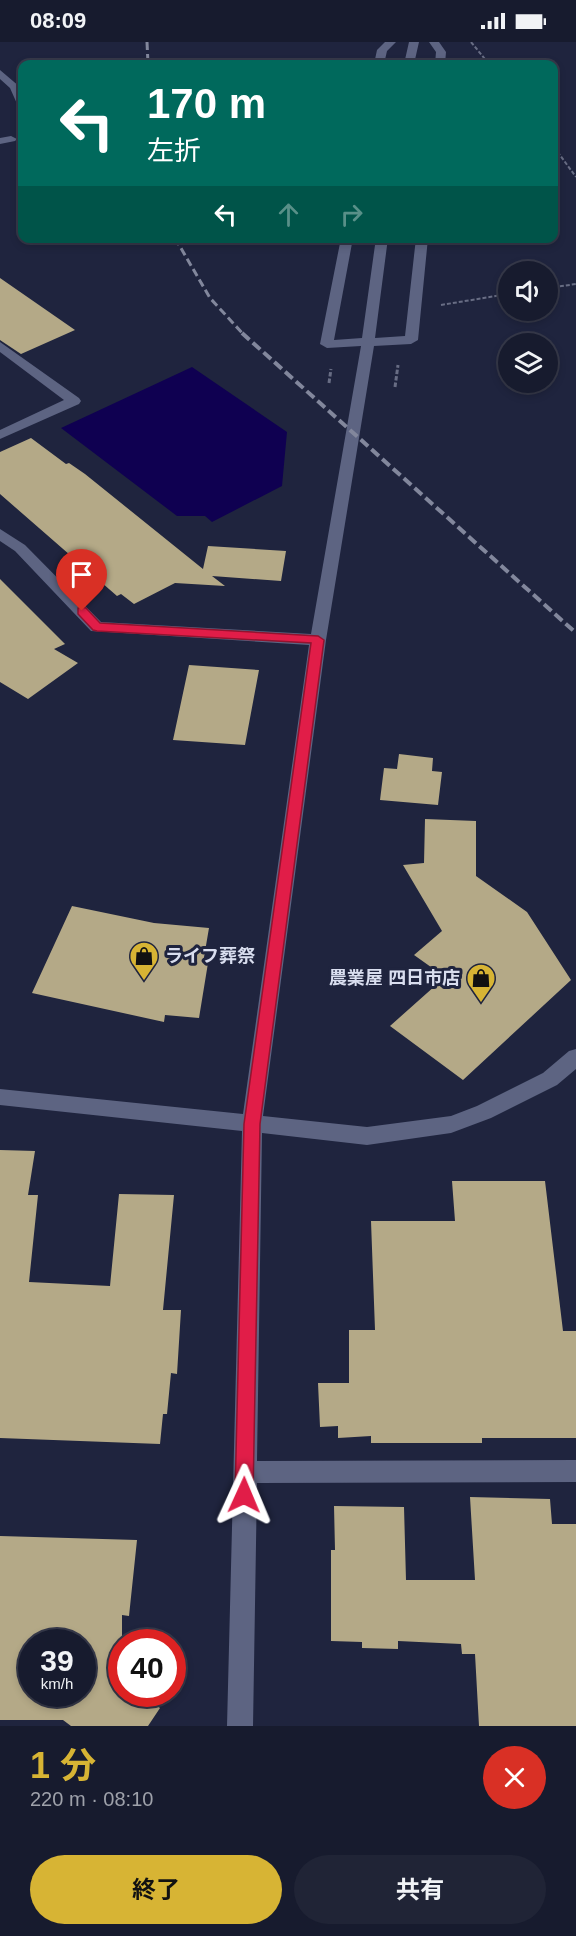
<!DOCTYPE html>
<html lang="ja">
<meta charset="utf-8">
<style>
:root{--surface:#171b2e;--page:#202436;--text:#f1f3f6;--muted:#9ea1aa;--line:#36394a;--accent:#d7b434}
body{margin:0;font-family:Arial,"Noto Sans JP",sans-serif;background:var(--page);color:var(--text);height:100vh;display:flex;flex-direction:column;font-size:22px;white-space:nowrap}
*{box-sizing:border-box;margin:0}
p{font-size:20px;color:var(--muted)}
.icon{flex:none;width:33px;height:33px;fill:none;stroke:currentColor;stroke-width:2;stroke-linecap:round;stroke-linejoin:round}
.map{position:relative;height:1684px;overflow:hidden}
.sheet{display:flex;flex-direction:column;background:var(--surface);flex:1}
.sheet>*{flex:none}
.top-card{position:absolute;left:18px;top:18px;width:540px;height:183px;border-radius:12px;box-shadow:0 3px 9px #0003,0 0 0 2px var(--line);background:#00695c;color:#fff;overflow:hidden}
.buttons{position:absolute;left:498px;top:219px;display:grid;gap:12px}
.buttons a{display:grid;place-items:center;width:60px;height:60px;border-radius:50%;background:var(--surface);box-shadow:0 3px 9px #0003,0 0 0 2px var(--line);font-size:30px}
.speed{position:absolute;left:18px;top:1587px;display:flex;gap:12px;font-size:30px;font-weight:700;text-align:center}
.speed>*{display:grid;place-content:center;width:78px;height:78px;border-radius:50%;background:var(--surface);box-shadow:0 3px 9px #0003,0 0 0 2px var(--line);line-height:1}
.speed small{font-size:15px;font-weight:400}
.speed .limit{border:9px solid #d22;background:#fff;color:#111}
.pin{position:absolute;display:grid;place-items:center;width:51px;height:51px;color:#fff;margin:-62px -26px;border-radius:50% 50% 50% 0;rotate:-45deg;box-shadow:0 0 6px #0007}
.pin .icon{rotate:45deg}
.me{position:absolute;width:66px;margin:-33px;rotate:1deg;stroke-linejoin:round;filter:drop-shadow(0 0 4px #0008)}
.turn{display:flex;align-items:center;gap:21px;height:126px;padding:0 30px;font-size:27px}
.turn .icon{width:78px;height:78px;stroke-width:2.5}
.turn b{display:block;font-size:42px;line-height:51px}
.lanes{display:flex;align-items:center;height:57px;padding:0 30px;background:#0003;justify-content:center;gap:30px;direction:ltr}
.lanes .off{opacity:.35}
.round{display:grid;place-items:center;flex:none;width:63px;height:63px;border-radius:32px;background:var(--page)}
.overview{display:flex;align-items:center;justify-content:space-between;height:102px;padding:0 30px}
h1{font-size:36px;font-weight:700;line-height:45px;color:var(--accent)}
.cta{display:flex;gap:12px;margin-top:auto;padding:12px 30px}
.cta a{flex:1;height:69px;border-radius:36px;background:var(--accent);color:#111;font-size:24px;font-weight:700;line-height:69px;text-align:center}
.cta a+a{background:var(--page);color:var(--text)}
.status{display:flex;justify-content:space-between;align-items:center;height:42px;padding:0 30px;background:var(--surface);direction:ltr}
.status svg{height:16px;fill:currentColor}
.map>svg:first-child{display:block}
.water{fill:#0f0051}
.building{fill:#b4a987;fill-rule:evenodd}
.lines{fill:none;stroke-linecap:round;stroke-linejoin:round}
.path-far1{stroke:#686d84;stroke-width:2;stroke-dasharray:4 2;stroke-linecap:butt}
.path{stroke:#686d84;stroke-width:3;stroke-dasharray:4.5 2;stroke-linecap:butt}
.minor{fill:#5d6482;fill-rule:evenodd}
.rail-far1{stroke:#82879c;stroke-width:3;stroke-dasharray:8 4;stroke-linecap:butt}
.rail{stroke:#82879c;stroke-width:4;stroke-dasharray:10 4.5;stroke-linecap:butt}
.route{fill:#e11d48;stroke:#92132f;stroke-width:1.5}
.labels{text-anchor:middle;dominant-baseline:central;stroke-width:6;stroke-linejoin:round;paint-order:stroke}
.poi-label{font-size:18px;font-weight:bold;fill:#d9deef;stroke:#1f243e;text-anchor:start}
</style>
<div class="status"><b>08:09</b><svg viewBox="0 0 49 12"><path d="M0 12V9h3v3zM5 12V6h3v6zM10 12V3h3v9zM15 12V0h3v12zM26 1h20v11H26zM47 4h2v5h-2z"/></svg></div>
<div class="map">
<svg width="576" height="1684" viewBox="0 0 576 1684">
<rect width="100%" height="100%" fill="#1f243e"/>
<!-- water -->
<path class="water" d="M192,325L287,390L282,444L212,480L205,474H177L61,386Z"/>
<!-- building -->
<path class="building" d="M0,236L75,288L21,312L0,298Z
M31,396L66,422L69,421L85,432L203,527L208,504L286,509L281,539L212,534L225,544L175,541L134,562L121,552L117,554L0,452V410Z
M0,537L65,602L54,607L78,621L28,657L0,640Z
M189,623L259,628L245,703L173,698Z
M399,712L433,716L432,729L442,730L438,763L380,758L384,726L397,727Z
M425,777L476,779V834L527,870L571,938L463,1038L390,984L445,935L414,913L442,889L403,823L424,821Z
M72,864L154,881L209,886L203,921H208L199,976L165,973L164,980L32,951Z
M0,1108L35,1109L28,1153H38L29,1240L110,1244L119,1152L174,1153L163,1268H181L177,1332L171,1331L167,1372H163L160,1402L0,1396Z
M452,1139H545L563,1289H576V1396H482V1401H371V1394L338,1396V1384L320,1385L318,1341H349V1288H375L371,1179H455Z
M470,1455L550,1457L552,1482H576V1684H479L475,1612H462L461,1602L398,1599V1607L362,1606V1600L331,1599V1508H335L334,1464L404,1465L406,1538H475Z
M0,1494L137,1498L129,1574L122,1573V1652H142L160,1666L148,1684H71L63,1678H0ZM32,1600H82V1652H32Z"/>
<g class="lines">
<!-- path-far1 -->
<path class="path-far1" d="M471,0L489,22
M554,105L576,135
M548,246L576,242
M441,263L508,252"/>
<!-- path -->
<path class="path" d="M329,341L331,327
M395,345L398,323"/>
<!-- minor -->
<path class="minor" d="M385,0H396L387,9L384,22H374L377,8Z
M409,0H419L414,22H404Z
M429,0H439L446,10L445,22H435L436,10Z
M0,28L20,45L22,65L18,64L10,46L0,37Z
M11,94L17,97L15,99L0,102V96Z
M341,196H353L334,298L362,296L376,196H388L375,296L405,294L416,196H428L418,298L411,302L374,304L326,598L263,1074L367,1085L451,1074L477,1064L543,1031L569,1009L576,1007V1027L557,1043L491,1076L451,1091L367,1103L262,1091L257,1419L576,1418V1440L257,1441L253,1684H227L242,1089L0,1063V1047L243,1072L309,603L91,589L15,509L0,499V487L25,503L101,580L311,592L361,304L327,306L320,302Z
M0,300L79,356L81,359L79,362L0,397V388L64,358L0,310Z"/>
<!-- rail-far1 -->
<path class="rail-far1" d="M147,0L148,22
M175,196L210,256L244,293"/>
<!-- rail -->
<path class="rail" d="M242,291L576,591"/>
</g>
<!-- route -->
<path class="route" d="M82,565L86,566L100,581L318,594L324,598L260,1082L253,1453L251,1459L244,1462L238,1459L235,1453L244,1082L311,601L97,589L93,588L78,572V566Z"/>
<!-- icons -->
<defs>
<g id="shop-pin" transform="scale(1.5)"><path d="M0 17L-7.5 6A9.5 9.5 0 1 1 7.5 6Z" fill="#d7b434" stroke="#1f243e"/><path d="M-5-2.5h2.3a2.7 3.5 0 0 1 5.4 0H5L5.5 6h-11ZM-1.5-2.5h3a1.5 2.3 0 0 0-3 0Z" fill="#111"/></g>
</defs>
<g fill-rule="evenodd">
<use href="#shop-pin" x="144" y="914"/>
<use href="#shop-pin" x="481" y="936"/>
</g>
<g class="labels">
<!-- poi labels -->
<g class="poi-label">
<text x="165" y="914">ライフ葬祭</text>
<text x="460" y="936" text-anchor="end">農業屋 四日市店</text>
</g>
</g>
</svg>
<div class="buttons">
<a><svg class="icon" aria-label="sound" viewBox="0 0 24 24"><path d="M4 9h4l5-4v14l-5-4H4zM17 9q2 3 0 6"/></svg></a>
<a><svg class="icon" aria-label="layers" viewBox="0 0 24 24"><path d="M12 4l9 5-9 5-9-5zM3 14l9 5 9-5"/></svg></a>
</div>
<div class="speed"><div>39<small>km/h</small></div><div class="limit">40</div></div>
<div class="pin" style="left:82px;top:569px;background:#d93025"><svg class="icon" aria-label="arrive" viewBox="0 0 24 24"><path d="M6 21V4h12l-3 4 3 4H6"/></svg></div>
<svg class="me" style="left:244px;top:1453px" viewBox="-20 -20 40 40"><path d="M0-17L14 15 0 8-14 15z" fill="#e11d48" stroke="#fff" stroke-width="4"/></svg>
<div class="top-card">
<div class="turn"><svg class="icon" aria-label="left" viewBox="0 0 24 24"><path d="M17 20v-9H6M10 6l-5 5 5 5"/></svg><div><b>170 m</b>左折</div></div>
<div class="lanes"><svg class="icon" aria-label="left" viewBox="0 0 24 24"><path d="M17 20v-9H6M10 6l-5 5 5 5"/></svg><svg class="icon off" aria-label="ahead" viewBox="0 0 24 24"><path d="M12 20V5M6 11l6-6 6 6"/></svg><svg class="icon off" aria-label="right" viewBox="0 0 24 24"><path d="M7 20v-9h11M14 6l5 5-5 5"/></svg></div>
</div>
</div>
<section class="sheet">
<div class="overview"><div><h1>1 分</h1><p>220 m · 08:10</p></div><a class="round" style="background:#d93025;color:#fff"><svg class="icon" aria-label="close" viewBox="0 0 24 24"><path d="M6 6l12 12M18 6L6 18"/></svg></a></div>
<div class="cta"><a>終了</a><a>共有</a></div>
</section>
